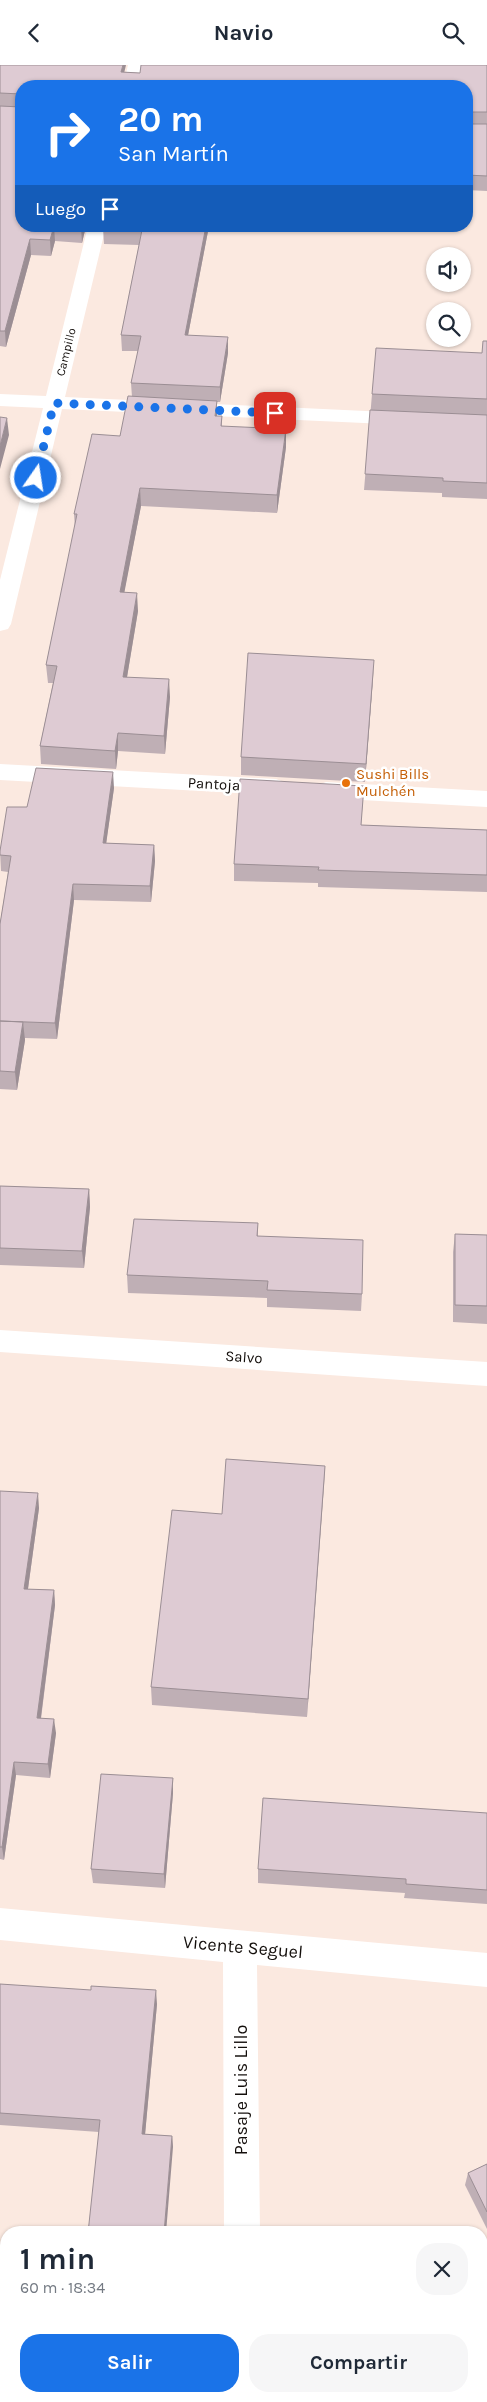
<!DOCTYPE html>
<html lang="es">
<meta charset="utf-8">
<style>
:root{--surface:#fff;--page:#f6f6f7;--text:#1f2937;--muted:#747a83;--accent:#1a73e8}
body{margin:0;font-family:Karla,sans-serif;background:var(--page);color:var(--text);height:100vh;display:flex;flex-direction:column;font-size:19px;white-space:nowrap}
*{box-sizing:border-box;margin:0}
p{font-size:16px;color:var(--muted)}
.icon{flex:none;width:28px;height:28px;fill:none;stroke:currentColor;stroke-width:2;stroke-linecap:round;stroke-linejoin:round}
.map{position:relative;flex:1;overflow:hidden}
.drawer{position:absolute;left:0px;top:2161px;width:488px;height:176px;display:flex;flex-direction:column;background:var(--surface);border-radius:20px 20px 0 0;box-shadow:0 1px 4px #0004}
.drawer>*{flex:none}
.guide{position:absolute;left:15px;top:15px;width:458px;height:152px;border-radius:20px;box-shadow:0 1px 4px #0004;background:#1a73e8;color:#fff;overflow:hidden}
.controls{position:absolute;left:426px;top:182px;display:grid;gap:10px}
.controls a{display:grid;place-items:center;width:45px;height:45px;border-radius:50%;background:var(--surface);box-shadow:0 1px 4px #0004;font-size:25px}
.pin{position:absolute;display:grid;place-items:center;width:42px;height:42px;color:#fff;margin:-21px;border-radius:10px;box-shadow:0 2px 8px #0006}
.me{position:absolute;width:55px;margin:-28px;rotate:13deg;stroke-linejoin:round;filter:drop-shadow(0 0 4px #0008)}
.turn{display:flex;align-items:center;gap:18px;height:105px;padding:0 20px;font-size:22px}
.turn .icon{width:65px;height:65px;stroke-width:2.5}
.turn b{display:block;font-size:35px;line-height:42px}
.then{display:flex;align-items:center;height:48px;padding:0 20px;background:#0003;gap:10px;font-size:19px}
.round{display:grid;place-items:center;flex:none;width:52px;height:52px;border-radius:20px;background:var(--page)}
.head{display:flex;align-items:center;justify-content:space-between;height:85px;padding:0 20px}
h1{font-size:30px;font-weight:700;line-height:38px}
.cta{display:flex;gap:10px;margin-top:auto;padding:10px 20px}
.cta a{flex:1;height:58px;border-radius:20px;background:var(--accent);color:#fff;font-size:20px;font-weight:700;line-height:58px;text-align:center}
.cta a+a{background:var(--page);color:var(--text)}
header{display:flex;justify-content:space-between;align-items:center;height:65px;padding:0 20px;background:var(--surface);font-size:22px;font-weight:700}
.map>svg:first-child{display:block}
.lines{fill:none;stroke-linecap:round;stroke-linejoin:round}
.street{fill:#fff;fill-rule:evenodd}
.secondary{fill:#fff;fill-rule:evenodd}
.wall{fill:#bfafb5}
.shaded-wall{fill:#9b8e94}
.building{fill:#decbd3;stroke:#9b8e94}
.route{stroke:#1a73e8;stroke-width:9;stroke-dasharray:0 16.2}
.food-dot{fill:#e8710a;stroke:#fff;stroke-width:2}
.labels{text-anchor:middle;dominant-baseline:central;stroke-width:5;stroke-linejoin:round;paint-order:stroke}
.far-street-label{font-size:12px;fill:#130e0b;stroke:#fff}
.food-label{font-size:15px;fill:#c56008;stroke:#fff;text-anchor:start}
.street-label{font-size:15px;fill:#130e0b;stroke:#fff}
.near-street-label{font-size:18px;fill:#130e0b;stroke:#fff}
</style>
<header><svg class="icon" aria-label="back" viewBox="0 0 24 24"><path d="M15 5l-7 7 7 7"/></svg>Navio<svg class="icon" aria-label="search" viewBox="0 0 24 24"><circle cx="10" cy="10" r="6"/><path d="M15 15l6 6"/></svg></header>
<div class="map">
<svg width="487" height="2337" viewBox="0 0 487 2337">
<rect width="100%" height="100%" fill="#fbe9e0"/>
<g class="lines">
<!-- street -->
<path class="street" d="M128,0H144L139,21H123Z
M88,161H106L65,332L408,348L415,350L418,354L415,358L408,360L62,344L11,559L8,564L0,566V515L43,343L0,341V329L46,331Z
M0,699L276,714L284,717L288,722L284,727L276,730L0,715Z
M326,717L487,726V742L326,733L318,730L314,725L318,720Z
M0,1843L487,1888V1922L257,1900L260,2168H224L223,1897L0,1875Z
M224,2331H262V2337H224Z"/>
<!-- secondary -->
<path class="secondary" d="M0,1265L487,1297V1321L0,1287Z"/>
</g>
<!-- wall -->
<path class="wall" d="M0,0L140,8L487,0V126L466,125V21L21,161H86L82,178L55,176L51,191L31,190L6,282L0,281Z
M209,161L188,270L228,288L220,337H217V351H222V361L286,382L277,448L141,441L124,527L138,546L127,612L170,632L165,689L118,686L116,704L41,699L40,681L53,618H48L46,600L75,463L74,449L120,371L132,332L131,318L138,286H122L121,270L139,180L104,179L103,163Z
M483,276H487V434L442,432V428L364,425L372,329L482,288Z
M373,613L365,717L241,710V692Z
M364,721L361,760L487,765V827L318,822V818L234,816V799Z
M114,723L106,778L154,780L155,796L151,837L74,835L57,974L25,973V975L17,1025L0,1024V859L8,807L1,806L0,786L27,742Z
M0,1121L89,1124L90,1142L84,1203L0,1200Z
M258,1158V1171L362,1229L361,1246L267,1242V1233L128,1228L127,1210Z
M455,1169L487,1170V1259L453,1257V1187Z
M325,1401L307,1652L152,1640L151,1622L222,1449Z
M0,1426L39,1443L28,1524L54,1525L55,1540L41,1654L56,1668L50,1713L16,1710L4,1795L0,1794Z
M173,1713V1728L165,1823L93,1818L91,1804Z
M487,1748V1839L404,1833L405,1828L258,1818V1804Z
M0,1919L157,1939L145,2069L172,2071L173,2082L99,2067L0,2060Z
M487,2099V2164L465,2120L468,2108Z"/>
<!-- shaded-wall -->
<path class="shaded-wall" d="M123,0H126L121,21V7Z
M54,161L55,176L51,191L50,175Z
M81,161H86L82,178L81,162Z
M206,161H209L185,286V270Z
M30,174L31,190L6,282L5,266Z
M228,272V288L220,337V322Z
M217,336V353L215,351Z
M7,353L9,370L0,404V381Z
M286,364V382L277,448V430Z
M140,423L141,441L121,545L120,527Z
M137,528L138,546L124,630L123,612Z
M374,595L373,613L365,717L366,699Z
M169,614L170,632L165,689L164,671Z
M118,668V686L116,704L115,686Z
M113,707L114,723L104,794L103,778Z
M154,780L155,796L151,837L150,821Z
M73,819L74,835L57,974L55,958Z
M23,957L25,975L17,1025L15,1007Z
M89,1124L90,1142L84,1203L82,1186Z
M325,1401L324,1420L307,1652L308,1634Z
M38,1428L39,1443L26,1538L24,1524Z
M54,1525L55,1540L39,1667L37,1653Z
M54,1654L56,1668L50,1713L48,1699Z
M14,1697L16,1710L4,1795L2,1782Z
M173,1713V1728L165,1823L164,1809Z
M156,1925L157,1939L144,2081L142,2069Z
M172,2071L173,2082L166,2168H164Z"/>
<!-- building -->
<path class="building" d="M0,0H123L121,7L140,8L141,0H487V47H466V21H21V29L0,28Z
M21,36V161H54L50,175L30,174L5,266H0V41L21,42Z
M466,59H487V111L466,110Z
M55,161H81V162Z
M104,161H206L185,270L228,272L220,322L131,318L141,271L121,270L142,165L103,163Z
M483,276H487V334L372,329L376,283L482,288Z
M128,331L217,336L215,351H222L221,361L286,364L277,430L140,423L120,527L137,528L123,612L169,614L164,671L118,668L115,686L40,681L57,601L46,600L77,449H74L92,369L120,371Z
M370,345L487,350V418L443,416V413L365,409Z
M0,352L7,353L0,381Z
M248,588L374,595L366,699L241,692Z
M36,703L113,707L103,778L154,780L150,821L73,819L55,958L0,956V859L11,791L0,790V786L7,742H27Z
M240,714L364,721L361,760L487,765V810L318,805L319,802L234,799Z
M0,956L23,957L15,1007L0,1006Z
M0,1121L89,1124L82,1186L0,1183Z
M134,1154L258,1158L257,1171L363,1175L362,1229L267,1225L268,1216L127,1210Z
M455,1169L487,1170V1241L455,1240Z
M226,1394L325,1401L308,1634L151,1622L172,1445L222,1449Z
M0,1426L38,1428L24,1524L54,1525L37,1653L54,1654L48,1699L14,1697L2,1782H0Z
M101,1709L173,1713L164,1809L91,1804Z
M263,1733L487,1748V1825L406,1819V1814L258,1804Z
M0,1919L91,1925V1921L156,1925L142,2069L172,2071L164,2168H88L100,2055L0,2048Z
M487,2099V2147L468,2108Z
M75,2331H177L176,2337H74Z
M315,2331H452L455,2337H315L313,2332Z"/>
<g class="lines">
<!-- route -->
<path class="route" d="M36,413L54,338L275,348"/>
</g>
<!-- markers -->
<circle class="food-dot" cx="346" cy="718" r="5"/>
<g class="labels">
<!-- far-street labels -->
<g class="far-street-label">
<text transform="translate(66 287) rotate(-76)">Campillo</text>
</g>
<!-- food labels -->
<g class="food-label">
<text x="356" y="709">Sushi Bills<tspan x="356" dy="17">Mulchén</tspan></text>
</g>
<!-- street labels -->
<g class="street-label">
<text transform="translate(214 719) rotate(3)">Pantoja</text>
<text transform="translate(244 1292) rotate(4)">Salvo</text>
</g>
<!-- near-street labels -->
<g class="near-street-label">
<text transform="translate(243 1882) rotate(5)">Vicente Seguel</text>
<text transform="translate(241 2025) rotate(-90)">Pasaje Luis Lillo</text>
</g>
</g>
</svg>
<div class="controls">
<a><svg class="icon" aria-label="sound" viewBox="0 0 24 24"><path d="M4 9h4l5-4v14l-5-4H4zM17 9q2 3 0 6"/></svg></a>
<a><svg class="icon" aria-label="search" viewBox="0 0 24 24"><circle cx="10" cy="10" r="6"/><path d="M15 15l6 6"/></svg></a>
</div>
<div class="pin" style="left:275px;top:348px;background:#d93025"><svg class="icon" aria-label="arrive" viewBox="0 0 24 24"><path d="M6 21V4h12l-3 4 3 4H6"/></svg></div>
<svg class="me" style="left:36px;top:413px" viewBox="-20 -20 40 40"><circle r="17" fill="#1a73e8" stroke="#fff" stroke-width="3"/><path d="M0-11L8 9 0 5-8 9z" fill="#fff"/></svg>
<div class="guide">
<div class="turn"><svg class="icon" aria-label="right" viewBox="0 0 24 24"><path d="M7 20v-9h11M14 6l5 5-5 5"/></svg><div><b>20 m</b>San Martín</div></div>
<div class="then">Luego<svg class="icon" aria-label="arrive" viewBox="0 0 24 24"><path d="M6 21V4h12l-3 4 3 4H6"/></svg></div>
</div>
<section class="drawer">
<div class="head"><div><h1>1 min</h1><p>60 m · 18:34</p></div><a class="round"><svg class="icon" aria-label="close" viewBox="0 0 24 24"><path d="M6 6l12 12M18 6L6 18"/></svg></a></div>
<div class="cta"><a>Salir</a><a>Compartir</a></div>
</section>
</div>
